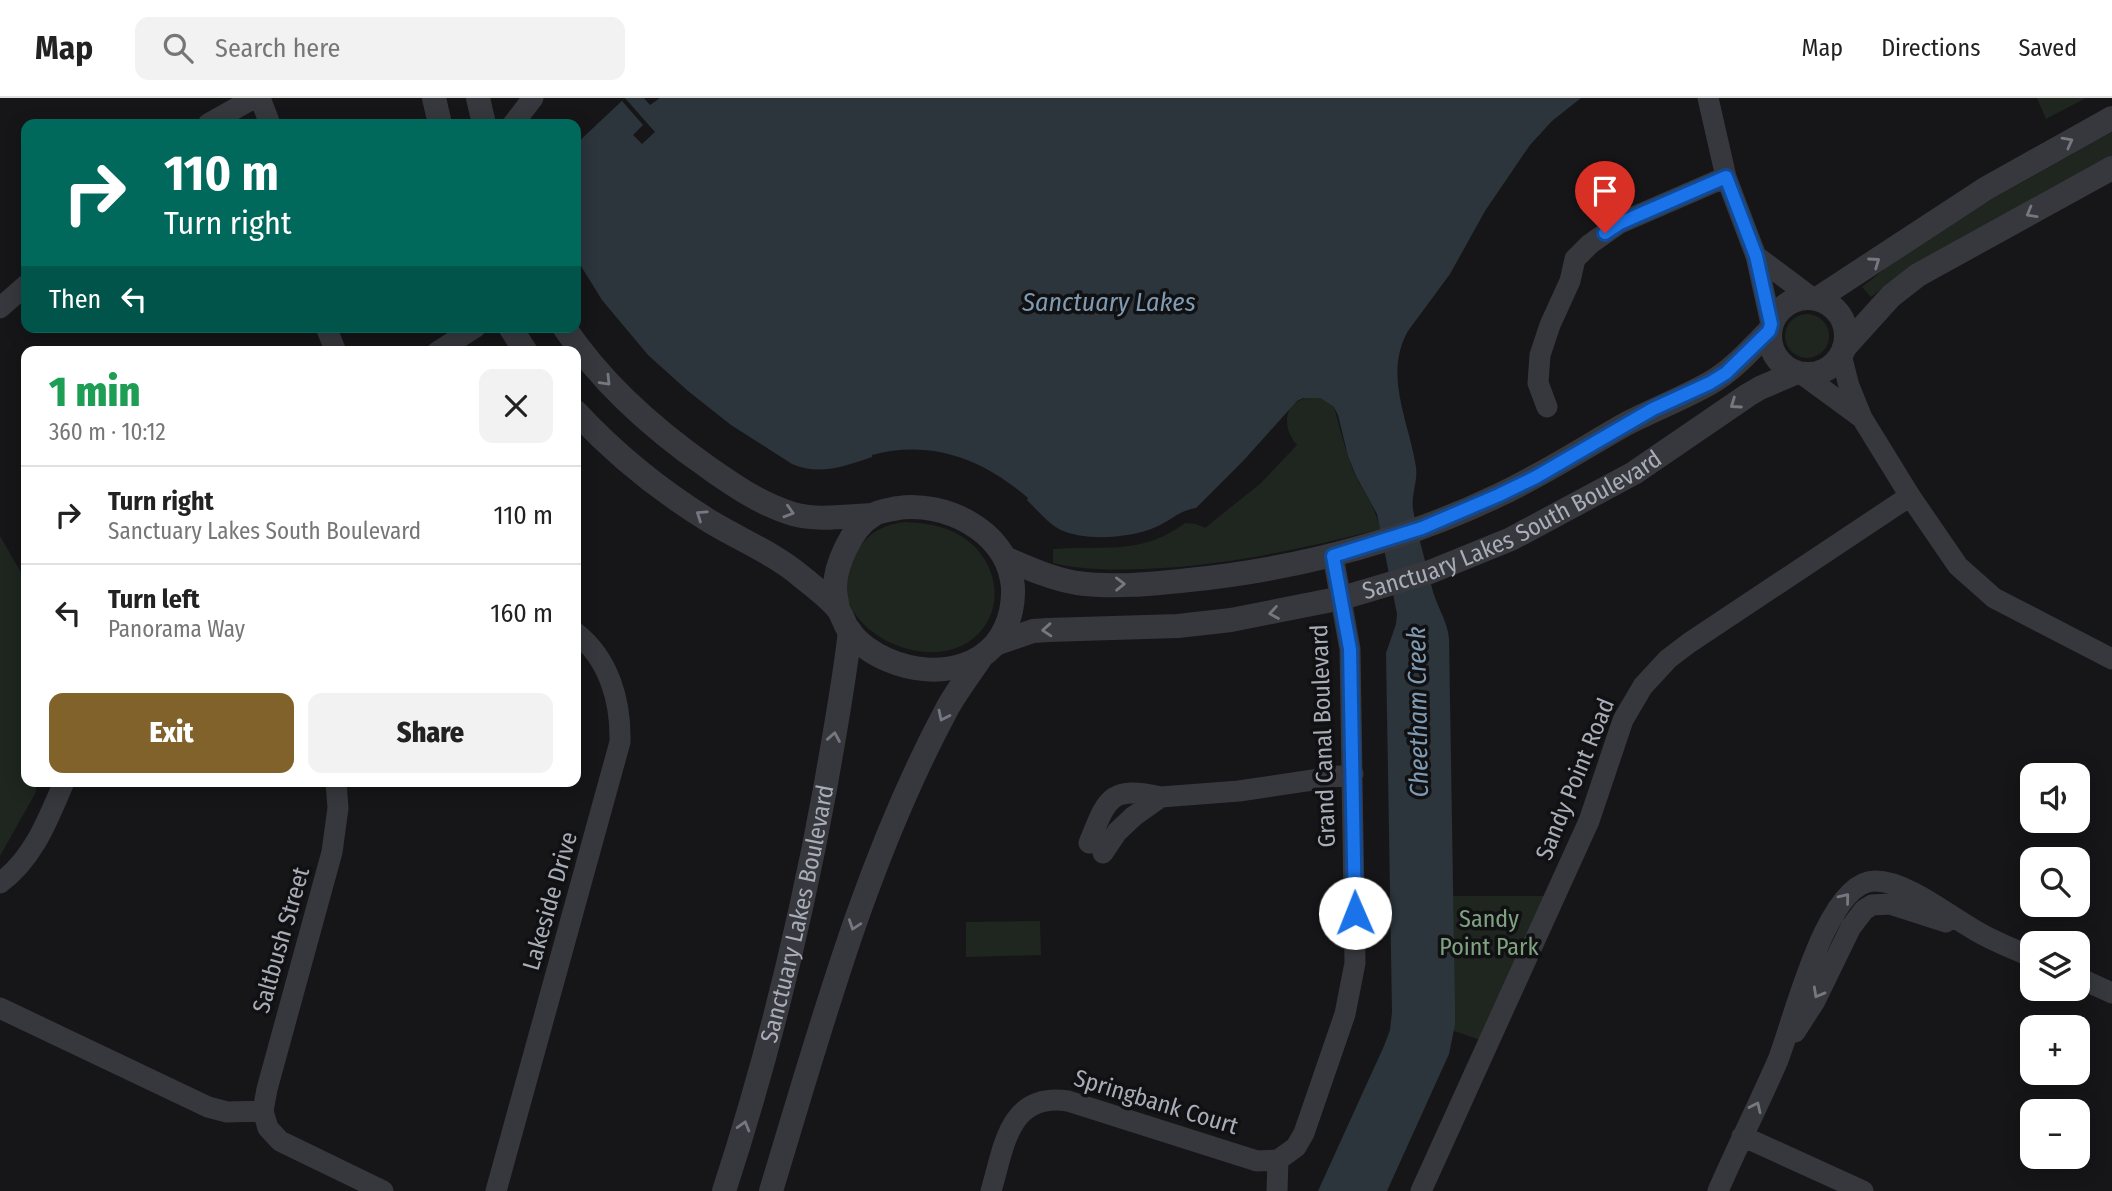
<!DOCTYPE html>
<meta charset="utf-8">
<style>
:root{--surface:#fff;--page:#f2f2f2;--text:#222;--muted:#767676;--line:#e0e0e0;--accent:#80622a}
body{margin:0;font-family:"Fira Sans Condensed",sans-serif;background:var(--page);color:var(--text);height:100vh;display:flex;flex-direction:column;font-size:26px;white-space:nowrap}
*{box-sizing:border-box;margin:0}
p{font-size:23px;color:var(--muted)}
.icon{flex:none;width:38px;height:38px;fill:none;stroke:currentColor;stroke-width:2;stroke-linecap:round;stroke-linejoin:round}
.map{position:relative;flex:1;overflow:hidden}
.sheet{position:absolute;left:21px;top:248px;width:560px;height:441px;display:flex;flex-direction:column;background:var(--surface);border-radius:14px;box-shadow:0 4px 18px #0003}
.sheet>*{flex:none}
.top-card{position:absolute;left:21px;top:21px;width:560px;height:214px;border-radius:14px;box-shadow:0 4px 18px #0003;background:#00695c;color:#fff;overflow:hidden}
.tools{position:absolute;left:2020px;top:665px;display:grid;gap:14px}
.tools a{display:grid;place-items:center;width:70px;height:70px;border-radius:14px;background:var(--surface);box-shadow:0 4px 18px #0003;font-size:35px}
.pin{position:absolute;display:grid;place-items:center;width:60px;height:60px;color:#fff;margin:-72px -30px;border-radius:50% 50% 50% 0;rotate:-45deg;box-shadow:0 0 7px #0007}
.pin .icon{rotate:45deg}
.me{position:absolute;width:77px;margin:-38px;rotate:359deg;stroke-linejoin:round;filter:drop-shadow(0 0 5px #0008)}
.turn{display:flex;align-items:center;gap:24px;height:147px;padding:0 28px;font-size:32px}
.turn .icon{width:91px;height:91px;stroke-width:2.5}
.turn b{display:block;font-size:49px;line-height:60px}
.then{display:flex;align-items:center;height:66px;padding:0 28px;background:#0003;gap:14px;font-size:26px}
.round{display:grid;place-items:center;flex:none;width:74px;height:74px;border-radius:14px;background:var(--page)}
.headline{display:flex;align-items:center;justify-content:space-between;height:119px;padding:0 28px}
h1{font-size:42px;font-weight:800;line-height:52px;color:#1e9e55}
.button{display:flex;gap:14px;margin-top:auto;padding:14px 28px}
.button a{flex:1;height:80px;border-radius:14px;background:var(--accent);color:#fff;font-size:28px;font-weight:800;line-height:80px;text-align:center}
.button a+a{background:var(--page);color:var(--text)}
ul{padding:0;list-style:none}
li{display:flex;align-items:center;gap:21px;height:98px;padding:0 28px;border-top:2px solid var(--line)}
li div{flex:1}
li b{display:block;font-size:26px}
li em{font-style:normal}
header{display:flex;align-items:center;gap:42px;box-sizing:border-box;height:98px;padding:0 35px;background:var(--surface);border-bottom:2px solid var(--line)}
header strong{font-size:33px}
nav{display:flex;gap:38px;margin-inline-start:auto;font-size:24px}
.search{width:490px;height:63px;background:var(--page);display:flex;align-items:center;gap:18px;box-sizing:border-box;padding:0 24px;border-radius:14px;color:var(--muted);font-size:26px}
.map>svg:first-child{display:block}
.green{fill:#1e261f}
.water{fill:#2c353c}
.pier{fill:#161618}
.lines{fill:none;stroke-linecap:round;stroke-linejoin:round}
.minor{stroke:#37383d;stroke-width:21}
.tertiary{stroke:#37383d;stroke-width:24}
.oneway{stroke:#757881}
.route-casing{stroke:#114b97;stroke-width:18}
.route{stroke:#1a73e8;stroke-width:12}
.labels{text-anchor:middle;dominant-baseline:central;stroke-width:7;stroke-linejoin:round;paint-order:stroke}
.street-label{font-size:24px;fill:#a8adb8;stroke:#111113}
.park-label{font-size:24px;fill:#7fa381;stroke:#111113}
.water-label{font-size:26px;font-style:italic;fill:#7f9bb3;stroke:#111113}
</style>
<header>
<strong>Map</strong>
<div class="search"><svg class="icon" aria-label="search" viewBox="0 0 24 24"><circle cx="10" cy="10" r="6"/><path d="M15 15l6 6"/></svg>Search here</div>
<nav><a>Map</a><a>Directions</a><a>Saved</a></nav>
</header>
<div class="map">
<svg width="2112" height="1093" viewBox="0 0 2112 1093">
<rect width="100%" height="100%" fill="#161618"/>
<!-- green -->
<path class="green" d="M2037,0H2086L2046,21Z
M2112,34V58L1910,169L1871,199L1862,189L1890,167L1967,115Z
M1785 238a22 22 0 1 1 44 0a22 22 0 1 1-44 0Z
M1312,299L1320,300L1334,309C1340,331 1346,355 1355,377C1364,395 1376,410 1380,431C1302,451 1224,468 1143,471C1111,472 1084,472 1053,465V451C1103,447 1141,458 1185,425L1196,426L1205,430L1261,385L1297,347C1281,329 1283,302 1312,299Z
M904,424C924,425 943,427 961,438C996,459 1008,508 976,538C926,585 809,521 856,454C870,434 880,428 904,424Z
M0,438L26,483V684H36V694L0,758Z
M1453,798H1546L1480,942L1454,933Z
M1040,823L1041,857L966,859V824Z"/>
<!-- water -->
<path class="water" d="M625,0H644L650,7L660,0H1581L1552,23L1530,47L1485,113L1450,176L1408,233C1383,277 1409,323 1416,369C1418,383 1411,397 1413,411C1417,437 1426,464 1432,490C1436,507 1447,522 1449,540L1455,911V927L1449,956L1387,1093H1318L1384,948L1390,932L1392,914L1386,555L1396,526L1397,516L1377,416L1356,378L1348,358L1338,317L1334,309L1320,300H1303L1297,303L1244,362L1196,410C1180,412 1170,423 1156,429C1131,440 1084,444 1059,431C1047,424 1037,412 1027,402L1028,400C983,361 931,341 872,357V359C846,368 819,378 792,366L731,327L688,293L648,257L602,202L576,160V46Z"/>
<!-- pier -->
<path class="pier" d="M625,0L655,34L642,46L633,37L643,27L622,3Z"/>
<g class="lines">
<!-- minor -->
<path class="minor" d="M260,0L270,26
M1708,0L1726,79L1756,158L1771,226
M208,26L254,0
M513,26L533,0
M1756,158L1812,200
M0,210L26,187
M326,229L336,254
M437,254L476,229
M1841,257L1849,288L1862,320L1910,398L1958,468L1994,500L2112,561
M1802,276L1862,320
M1547,309L1538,285L1540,257L1550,227L1570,183L1575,161L1590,146L1620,125L1726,79
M1089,745C1107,701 1109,687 1161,699
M1103,755L1117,734L1134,718L1161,699L1239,693L1353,676
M0,785C34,760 48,721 64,684
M2077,879L2112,895
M0,910L208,1009L227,1014L263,1013L268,1030L280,1043L383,1093
M1795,934L1815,903L1851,829L1864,812L1872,807L1890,806L1946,824
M263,1013L267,991L332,754L338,710L336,684
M1742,1038L1863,1093
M496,1093L620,644C621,603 609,561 576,535
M991,1093C1004,1050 1008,994 1068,1003L1257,1063L1278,1062
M1277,1093L1278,1062L1296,1049L1304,1035L1345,916L1355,865L1350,551L1333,458
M1421,1093L1589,723L1623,622L1643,588L1668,561L1689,545L1910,398
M1718,1093C1737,1049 1759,1006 1778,962C1793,925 1826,782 1875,783C1908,783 1950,819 1978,834C1995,844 2014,851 2032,859"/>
<!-- tertiary -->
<g class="tertiary">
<path d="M434,0L440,26"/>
<path d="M478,0L484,26"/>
<circle cx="1808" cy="238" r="38"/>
<path d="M1817,201L1985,91L2112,20"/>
<path d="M510,229L526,254"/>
<path d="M564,229C602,286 653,331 709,370C735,388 762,407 793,416C817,423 847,418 873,417"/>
<path d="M1844,250L1891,198L1918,177L2112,70"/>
<path d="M576,314C615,356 662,394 711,424C741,442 775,456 802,479C813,488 828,499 837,510C843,517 844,527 850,534C859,546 874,556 888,562C937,583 998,571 1011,513C1013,503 1014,492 1012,482C1004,432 944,403 898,410C890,412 879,413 873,417C852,429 835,467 835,490C835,497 837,504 838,511"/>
<path d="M1007,461C1030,471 1053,481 1077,485C1113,490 1153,486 1189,482C1297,471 1401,444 1499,397C1542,377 1582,351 1624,327C1652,312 1682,301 1710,285C1732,273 1751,251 1769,233"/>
<path id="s1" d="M998,545L1033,533L1048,532L1178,528L1231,522L1342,500L1430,474L1511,441L1634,375L1748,297L1760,290L1795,275"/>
<path id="s2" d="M724,1093C767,962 800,827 825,691C834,639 844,586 850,533"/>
<path d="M771,1093C821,929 866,761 948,609C957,593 969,577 980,561"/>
</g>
</g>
<!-- one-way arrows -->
<defs><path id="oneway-chevron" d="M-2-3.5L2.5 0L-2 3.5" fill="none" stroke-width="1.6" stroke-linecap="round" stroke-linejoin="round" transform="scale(1.75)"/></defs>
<g class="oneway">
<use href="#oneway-chevron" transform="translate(2068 44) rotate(-28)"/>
<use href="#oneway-chevron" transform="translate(2031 115) rotate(150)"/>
<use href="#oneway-chevron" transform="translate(1875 164) rotate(-35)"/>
<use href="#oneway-chevron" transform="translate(606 283) rotate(46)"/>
<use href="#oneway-chevron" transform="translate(1735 306) rotate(145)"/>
<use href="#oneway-chevron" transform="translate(789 414) rotate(17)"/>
<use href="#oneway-chevron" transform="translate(701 417) rotate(-146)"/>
<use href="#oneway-chevron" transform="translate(1120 486) rotate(-1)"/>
<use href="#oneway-chevron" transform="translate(1274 515) rotate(170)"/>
<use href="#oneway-chevron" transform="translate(1047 532) rotate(176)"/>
<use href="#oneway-chevron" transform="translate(943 618) rotate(116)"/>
<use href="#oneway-chevron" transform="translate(834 639) rotate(-80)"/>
<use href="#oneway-chevron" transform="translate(1845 800) rotate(-51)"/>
<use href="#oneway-chevron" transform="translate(854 827) rotate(109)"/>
<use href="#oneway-chevron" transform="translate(1818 895) rotate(119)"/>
<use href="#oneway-chevron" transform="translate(1756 1009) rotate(-65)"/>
<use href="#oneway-chevron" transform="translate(744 1028) rotate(-74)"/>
</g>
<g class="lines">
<!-- route casing -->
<g class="route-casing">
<path id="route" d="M1355,815L1350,551L1333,458L1422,430L1499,397L1536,379L1653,311L1710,285L1726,275L1769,233L1771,226L1756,158L1726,79L1620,125L1605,135"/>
</g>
<!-- route -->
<use href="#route" class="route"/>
</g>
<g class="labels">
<!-- street labels -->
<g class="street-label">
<text stroke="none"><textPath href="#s1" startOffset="534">Sanctuary Lakes South Boulevard</textPath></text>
<text transform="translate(1323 638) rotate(-92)">Grand Canal Boulevard</text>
<text transform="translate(1575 681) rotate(-68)">Sandy Point Road</text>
<text transform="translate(550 803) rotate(-74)">Lakeside Drive</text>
<text stroke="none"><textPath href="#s2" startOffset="287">Sanctuary Lakes Boulevard</textPath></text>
<text transform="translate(281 842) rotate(-74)">Saltbush Street</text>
<text transform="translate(1156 1004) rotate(17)">Springbank Court</text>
</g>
<!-- park labels -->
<g class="park-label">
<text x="1489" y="821">Sandy<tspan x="1489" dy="28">Point Park</tspan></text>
</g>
<!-- water labels -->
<g class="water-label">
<text x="1109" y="204">Sanctuary Lakes</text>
<text transform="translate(1418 614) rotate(-91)">Cheetham Creek</text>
</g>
</g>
</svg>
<div class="tools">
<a><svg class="icon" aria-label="sound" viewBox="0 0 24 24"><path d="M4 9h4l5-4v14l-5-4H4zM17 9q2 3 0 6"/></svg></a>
<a><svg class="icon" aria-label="search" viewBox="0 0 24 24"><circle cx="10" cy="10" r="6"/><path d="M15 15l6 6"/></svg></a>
<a><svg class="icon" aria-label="layers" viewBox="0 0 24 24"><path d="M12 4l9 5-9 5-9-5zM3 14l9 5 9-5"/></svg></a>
<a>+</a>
<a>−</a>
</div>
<div class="pin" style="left:1605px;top:135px;background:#d93025"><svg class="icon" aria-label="arrive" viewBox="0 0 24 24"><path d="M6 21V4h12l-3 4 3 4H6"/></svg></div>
<svg class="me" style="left:1355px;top:815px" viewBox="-20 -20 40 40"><circle r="19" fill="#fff"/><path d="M0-13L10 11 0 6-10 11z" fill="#1a73e8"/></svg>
<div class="top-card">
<div class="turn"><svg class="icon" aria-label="right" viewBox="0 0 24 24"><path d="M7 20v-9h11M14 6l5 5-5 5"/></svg><div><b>110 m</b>Turn right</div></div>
<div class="then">Then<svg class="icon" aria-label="left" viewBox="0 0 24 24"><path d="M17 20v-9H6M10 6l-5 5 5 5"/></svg></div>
</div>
<section class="sheet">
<div class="headline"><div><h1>1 min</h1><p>360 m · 10:12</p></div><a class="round"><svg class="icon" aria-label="close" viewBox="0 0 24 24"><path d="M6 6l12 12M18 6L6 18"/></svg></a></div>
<ul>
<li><svg class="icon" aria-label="right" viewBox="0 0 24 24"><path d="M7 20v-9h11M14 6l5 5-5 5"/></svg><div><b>Turn right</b><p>Sanctuary Lakes South Boulevard</p></div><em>110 m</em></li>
<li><svg class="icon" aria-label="left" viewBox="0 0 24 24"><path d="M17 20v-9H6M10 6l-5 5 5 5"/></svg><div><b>Turn left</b><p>Panorama Way</p></div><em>160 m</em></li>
</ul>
<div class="button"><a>Exit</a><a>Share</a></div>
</section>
</div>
